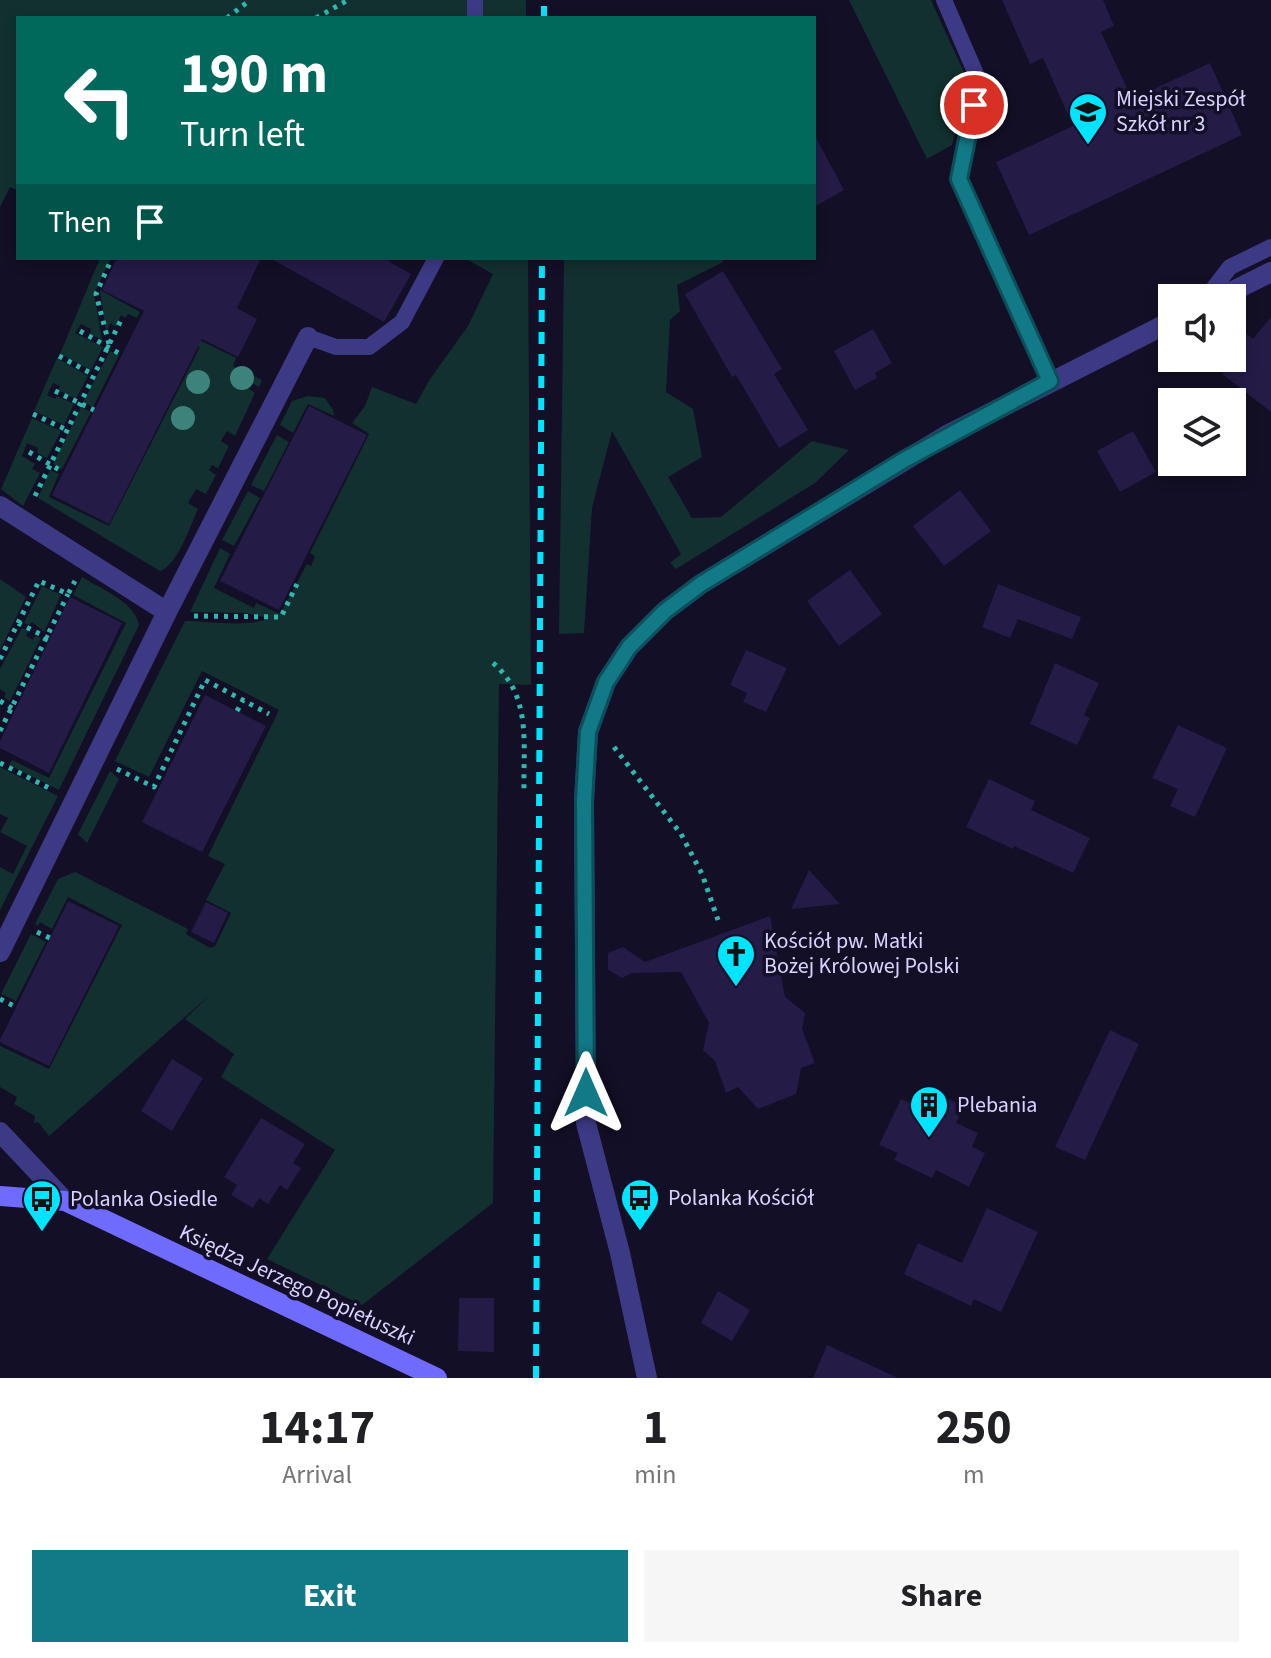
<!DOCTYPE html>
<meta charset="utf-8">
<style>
:root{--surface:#fff;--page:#f6f6f6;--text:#202124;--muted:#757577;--accent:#127987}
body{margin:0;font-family:"Source Sans 3",sans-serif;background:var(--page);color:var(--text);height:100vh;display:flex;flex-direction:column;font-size:30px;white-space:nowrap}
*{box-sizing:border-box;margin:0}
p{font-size:26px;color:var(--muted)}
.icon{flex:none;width:44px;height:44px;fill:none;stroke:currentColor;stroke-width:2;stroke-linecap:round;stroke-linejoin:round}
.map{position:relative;height:1378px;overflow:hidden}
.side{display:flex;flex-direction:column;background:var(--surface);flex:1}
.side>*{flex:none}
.hud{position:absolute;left:16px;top:16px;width:800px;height:244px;border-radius:0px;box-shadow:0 4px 12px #0003;background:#00695c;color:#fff;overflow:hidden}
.buttons{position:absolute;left:1158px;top:284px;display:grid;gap:16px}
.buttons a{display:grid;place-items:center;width:88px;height:88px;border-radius:0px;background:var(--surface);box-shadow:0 4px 12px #0003;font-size:40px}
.pin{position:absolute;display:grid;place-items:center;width:68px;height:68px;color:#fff;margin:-34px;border:4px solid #fff;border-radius:50%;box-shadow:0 2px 8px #0007}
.me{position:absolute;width:88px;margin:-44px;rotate:0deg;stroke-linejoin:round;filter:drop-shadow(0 0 6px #0008)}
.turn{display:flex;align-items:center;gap:28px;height:168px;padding:0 32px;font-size:36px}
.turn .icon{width:104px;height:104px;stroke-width:2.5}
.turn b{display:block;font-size:56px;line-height:68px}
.then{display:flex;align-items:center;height:76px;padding:0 32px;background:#0003;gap:16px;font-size:30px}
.eta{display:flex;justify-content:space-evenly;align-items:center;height:136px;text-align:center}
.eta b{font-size:48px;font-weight:700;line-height:56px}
.cta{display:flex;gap:16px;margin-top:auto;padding:16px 32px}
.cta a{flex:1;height:92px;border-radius:0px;background:var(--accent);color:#fff;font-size:32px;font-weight:700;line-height:92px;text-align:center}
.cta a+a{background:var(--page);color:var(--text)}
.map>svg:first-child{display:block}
.green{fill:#12302f}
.building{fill:#241b47}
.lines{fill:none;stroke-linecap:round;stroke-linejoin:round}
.path{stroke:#2fb8b0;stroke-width:5;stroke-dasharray:4 6;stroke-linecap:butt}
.lane{stroke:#3d3a85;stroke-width:16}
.street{stroke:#3d3a85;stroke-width:20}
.secondary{stroke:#6f6bff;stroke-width:20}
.rail{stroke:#00e5ff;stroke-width:6;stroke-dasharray:12 10;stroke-linecap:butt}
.tree{fill:#3d827b}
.route-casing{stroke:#0c4f58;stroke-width:20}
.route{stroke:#127987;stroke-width:14}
.labels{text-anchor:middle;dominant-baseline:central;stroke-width:7;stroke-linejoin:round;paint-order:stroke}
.poi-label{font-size:22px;fill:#d9d4ff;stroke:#130f26;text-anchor:start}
.street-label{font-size:22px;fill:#d9d4ff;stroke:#130f26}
</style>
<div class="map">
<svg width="1271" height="1378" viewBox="0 0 1271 1378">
<rect width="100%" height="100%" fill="#130f26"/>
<!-- green -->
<path class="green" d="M0,0H526V18H18V190L10,187L0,207Z
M849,0H931L968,81L952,145L927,159Z
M100,258H111L94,294L102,340L90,334L91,329L81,324L75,333L103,347L91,370L60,354Z
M464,258H528L531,685L499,684L493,1203L362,1305L267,1259L335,1150L221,1077L234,1054L185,1019L211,994L49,1136L38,1122L34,1123L35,1116L14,1104L17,1097L0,1087V1046L49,1069L122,925L68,897L52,929L40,922L38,926L35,924L58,879L75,872L188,929L186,934L210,948L215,946L231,913L206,900L225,864L208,856L279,710L202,671L149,777L115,761L185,621C205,621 252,628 268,618L246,613L190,612L220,548L230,554L214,588L254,608L256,603L280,614L307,564L311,566L315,556L310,553L369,434L352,423L365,406L372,387L416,404L430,379L468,326L493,274Z
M564,258H722L723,262L677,285L680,311L670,320L666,392L693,409L702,457L668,477L692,518L721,517L812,441L849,450L815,483L676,569L670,563L681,554L612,431L592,508L584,633L559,634Z
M100,290L140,312L137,318L128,314L125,318L121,315L116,327L111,323L106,331Z
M189,335L236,358L233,366L262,380L259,387L252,383L249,389L255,393L235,436L227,431L221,441L229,446L218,468L212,465L209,470L216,475L206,494L196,489L188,503L198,509C191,525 177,566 160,571L38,498L50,470L59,474L49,497L109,526L200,347L187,340Z
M110,351L119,355L93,407L83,402Z
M57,358L88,376L76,399L58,390L60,386L53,383L47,395L55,399L57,396L74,404L64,425L34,411Z
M308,396L325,398L333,410L334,416L308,404L293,433L280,425L292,401Z
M81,407L91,412L62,469L53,464Z
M32,418L61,431L47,458L37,453L38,448L27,443L22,456L35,464L32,469L40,473L23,506L1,489Z
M277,435L289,442L264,491L251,485Z
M248,491L260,498L234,546L222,540Z
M82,577C101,589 135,602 139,625L59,790L9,765L12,760L49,778L126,623L73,595Z
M0,579L26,597L0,650Z
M42,586L61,595L44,632L32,622L29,625L24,623Z
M22,628L28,631L26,636L33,640L35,636L41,638L10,701L4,697L6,693L0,689V669Z
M0,767L58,796L0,910V867L13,874L27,846L0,832L8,818L0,814Z
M110,771L119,779L87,843L78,834Z
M31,934L46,942L16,1001L1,994Z"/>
<!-- building -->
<path class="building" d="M1002,0H1103L1114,26L1101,32L1132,99L1210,63L1242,135L1029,235L996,162L1073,126L1043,58L1030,64Z
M814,134L844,190L814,207Z
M117,258H261L237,308L257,319L238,357L202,339L109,524L52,495L144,311L102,290Z
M270,258H383L411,274L384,322Z
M723,271L782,369L774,374L808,430L779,448L736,375L732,377L685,294Z
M1271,317V412L1222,374L1231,362L1225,358H1232V348L1244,332L1253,339Z
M873,329L892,363L875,373L877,378L855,390L834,351Z
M309,406L367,435L279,610L220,581Z
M1133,431L1156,472L1120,492L1097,451Z
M960,490L991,531L944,566L913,526Z
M850,570L882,614L839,646L807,601Z
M998,584L1081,617L1072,639L1018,619L1010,638L982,627Z
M70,597L122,623L49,773L0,748V741Z
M746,650L787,668L766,712L743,702L747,693L730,685Z
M1055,663L1099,683L1084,715L1090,718L1077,745L1030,724Z
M205,695L266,726L202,852L142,822Z
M1178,725L1227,748L1195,817L1170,806L1178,789L1152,778Z
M989,779L1035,801L1031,810L1090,838L1073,873L1014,846L1013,849L966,827Z
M809,870L840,904L791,909Z
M68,901L119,926L49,1066L0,1042V1040Z
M206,902L228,913L214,943L191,932Z
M770,916L785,997L805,1013L802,1029L815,1063L801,1068L796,1094L758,1109L738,1087L726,1093L715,1061L703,1050L709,1023L681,972L632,973L622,978L608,970V953L623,947L645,962Z
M1110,1030L1139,1044L1085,1160L1055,1147Z
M172,1059L203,1078L172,1131L141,1111Z
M930,1091L964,1106L956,1123L978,1133L972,1147L985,1153L969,1187L936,1170L932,1178L894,1160L898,1153L879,1145L901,1099L922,1109Z
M261,1118L305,1144L293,1163L301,1168L287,1190L280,1185L268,1204L259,1198L253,1208L231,1195L237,1185L224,1177Z
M987,1208L1038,1232L1001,1312L974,1299L971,1306L904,1274L918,1243L962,1263Z
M718,1291L750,1310L732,1341L701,1323Z
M459,1298H494V1352L458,1351Z
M827,1345L898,1378H813Z"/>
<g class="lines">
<!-- path -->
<path class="path" d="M227,18L250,0
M316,18L348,0
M80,331L122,355
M109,344L96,294L112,258
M59,356L94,375
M55,391L94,410
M33,414L67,430
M29,452L63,472
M35,496L121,320
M194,616L281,617L297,584
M18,623L50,639
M0,659L39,581L68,594L75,581
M493,663C532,696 523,744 524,791
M0,701L15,710
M237,711L243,700
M0,731L68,594
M614,747L681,834L702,874L718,920
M0,763L53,790
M117,769L154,787L205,680L269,714
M37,932L50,938
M0,999L16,1007"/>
<!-- lane -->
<path class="lane" d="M475,0V18
M944,0L979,81L959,179L1050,381
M1206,298L1230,267L1271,247
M308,337L336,347H369L402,322L436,258"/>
<!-- street -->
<path class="street" d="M1219,298L1271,272
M0,506L167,612L0,952
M167,612L308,337
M0,1132L65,1201
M647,1378L620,1253L586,1123L584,801L588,732L606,682L629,647L665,611L701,584L947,435L1172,321"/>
<!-- secondary -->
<path class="secondary" d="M0,1196L65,1201L437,1378"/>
<!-- rail -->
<path class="rail" d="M544,18V0
M536,1378L542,258"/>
</g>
<!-- trees -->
<g class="tree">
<circle cx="242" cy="378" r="12"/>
<circle cx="198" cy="382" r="12"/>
<circle cx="183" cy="418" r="12"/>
</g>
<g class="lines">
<!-- route casing -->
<g class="route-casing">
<path id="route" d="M586,1093L584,801L588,732L606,682L618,664L629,647L665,611L701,584L904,460L1050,381L959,179L974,105"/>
</g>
<!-- route -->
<use href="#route" class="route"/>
</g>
<!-- icons -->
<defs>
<g id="school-pin" transform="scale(2)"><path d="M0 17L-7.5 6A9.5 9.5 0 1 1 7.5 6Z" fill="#00e5ff" stroke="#130f26"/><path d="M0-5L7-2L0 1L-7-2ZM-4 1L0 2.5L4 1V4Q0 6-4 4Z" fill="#111"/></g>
<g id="church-pin" transform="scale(2)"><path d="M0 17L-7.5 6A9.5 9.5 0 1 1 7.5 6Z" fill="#00e5ff" stroke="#130f26"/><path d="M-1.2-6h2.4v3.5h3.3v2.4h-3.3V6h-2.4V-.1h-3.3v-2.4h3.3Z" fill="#111"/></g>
<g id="building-pin" transform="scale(2)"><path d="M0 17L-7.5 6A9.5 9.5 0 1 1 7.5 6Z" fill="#00e5ff" stroke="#130f26"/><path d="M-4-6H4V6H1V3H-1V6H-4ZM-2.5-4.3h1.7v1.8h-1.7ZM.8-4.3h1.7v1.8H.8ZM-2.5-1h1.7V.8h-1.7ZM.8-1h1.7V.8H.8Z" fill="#111"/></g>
<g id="bus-pin" transform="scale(2)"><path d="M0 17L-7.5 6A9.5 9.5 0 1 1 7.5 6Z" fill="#00e5ff" stroke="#130f26"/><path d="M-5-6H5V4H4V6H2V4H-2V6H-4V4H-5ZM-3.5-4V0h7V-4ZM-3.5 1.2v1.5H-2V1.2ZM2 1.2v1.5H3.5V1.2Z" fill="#111"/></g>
</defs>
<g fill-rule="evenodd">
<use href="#school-pin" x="1088" y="112"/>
<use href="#church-pin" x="736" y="954"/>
<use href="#building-pin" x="929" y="1105"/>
<use href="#bus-pin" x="640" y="1198"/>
<use href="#bus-pin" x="42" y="1199"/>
</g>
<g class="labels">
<!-- poi labels -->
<g class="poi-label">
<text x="1116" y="99">Miejski Zespół<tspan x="1116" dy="25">Szkół nr 3</tspan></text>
<text x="764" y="941">Kościół pw. Matki<tspan x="764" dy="25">Bożej Królowej Polski</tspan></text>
<text x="957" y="1105">Plebania</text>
<text x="668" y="1198">Polanka Kościół</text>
<text x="70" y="1199">Polanka Osiedle</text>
</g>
<!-- street labels -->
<g class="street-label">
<text transform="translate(297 1285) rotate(25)">Księdza Jerzego Popiełuszki</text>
</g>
</g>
</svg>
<div class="buttons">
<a><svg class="icon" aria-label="sound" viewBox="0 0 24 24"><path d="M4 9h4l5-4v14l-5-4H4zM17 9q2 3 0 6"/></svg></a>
<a><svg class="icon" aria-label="layers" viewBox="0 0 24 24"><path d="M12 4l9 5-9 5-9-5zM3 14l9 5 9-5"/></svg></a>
</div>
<div class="pin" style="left:974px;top:105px;background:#d93025"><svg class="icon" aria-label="arrive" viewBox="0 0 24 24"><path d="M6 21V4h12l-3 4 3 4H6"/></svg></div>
<svg class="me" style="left:586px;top:1093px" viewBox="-20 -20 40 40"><path d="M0-17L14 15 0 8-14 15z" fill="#127987" stroke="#fff" stroke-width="4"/></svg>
<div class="hud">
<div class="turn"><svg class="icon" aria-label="left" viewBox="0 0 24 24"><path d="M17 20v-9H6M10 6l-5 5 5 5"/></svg><div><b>190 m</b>Turn left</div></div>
<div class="then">Then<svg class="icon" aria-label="arrive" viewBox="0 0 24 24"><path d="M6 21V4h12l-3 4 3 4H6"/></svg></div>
</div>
</div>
<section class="side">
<div class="eta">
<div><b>14:17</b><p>Arrival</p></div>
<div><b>1</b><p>min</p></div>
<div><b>250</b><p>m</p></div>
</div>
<div class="cta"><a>Exit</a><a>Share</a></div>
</section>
